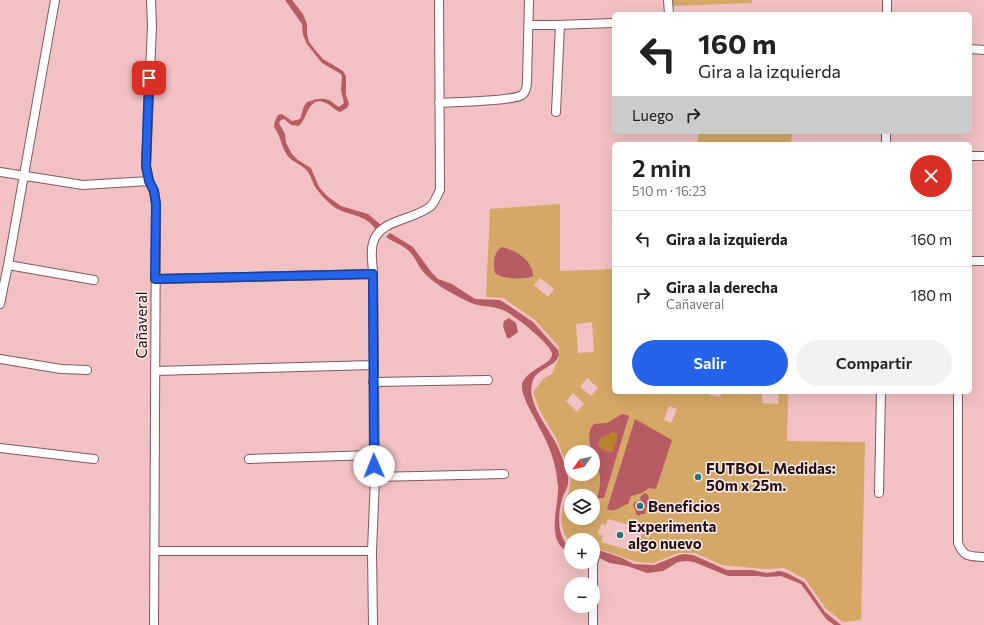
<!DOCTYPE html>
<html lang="es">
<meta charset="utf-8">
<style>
:root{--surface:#fff;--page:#f2f2f2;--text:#222;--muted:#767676;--line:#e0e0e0;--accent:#2563eb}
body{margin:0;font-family:Commissioner,sans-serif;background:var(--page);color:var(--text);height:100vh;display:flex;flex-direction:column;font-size:15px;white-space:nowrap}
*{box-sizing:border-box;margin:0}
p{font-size:13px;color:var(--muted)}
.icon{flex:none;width:22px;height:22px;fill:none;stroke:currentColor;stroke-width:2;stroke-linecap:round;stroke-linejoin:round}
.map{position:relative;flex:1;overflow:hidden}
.details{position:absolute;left:612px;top:142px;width:360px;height:252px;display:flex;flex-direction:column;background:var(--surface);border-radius:6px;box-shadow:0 4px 16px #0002}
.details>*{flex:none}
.guide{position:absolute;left:612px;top:12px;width:360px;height:122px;border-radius:6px;box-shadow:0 4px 16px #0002;background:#fff;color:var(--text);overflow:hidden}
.needle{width:26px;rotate:236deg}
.buttons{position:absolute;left:564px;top:445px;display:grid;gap:8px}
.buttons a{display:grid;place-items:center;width:36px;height:36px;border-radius:50%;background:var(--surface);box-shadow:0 4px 16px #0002;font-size:20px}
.pin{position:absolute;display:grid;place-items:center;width:34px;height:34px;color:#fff;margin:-17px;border-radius:8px;box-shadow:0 2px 6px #0006}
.me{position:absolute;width:44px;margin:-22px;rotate:359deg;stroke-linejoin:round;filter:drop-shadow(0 0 3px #0008)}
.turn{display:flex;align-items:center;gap:14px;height:84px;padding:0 20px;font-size:18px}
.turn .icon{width:52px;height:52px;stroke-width:2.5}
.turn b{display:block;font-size:28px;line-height:34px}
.then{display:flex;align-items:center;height:38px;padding:0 20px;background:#0003;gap:8px;font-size:15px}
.round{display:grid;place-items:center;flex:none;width:42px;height:42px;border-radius:21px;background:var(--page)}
.overview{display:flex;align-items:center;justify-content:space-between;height:68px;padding:0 20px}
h1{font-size:24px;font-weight:600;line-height:30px}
.primary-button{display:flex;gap:8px;margin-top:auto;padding:8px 20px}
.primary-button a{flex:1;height:46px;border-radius:24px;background:var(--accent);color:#fff;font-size:16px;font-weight:600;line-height:46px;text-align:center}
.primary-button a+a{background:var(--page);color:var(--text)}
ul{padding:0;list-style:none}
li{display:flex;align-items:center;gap:12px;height:56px;padding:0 20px;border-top:1px solid var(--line)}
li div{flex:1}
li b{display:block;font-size:15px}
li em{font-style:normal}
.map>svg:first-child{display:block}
.green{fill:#d5a867;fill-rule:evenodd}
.forest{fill:#b9842d}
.water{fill:#b85c64;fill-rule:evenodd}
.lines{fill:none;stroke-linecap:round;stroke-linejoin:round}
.minor-casing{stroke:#83595b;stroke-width:10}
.minor{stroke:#fff;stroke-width:8}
.route-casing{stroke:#184099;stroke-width:10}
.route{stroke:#2563eb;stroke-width:7}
.poi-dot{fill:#297474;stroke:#feeaea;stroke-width:1.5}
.labels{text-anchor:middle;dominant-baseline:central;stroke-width:3;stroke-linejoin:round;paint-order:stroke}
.street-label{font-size:15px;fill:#241415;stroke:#feeaea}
.poi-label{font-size:15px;font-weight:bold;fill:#241415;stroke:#feeaea;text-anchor:start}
</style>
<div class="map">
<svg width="984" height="625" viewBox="0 0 984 625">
<rect width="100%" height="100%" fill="#f1c1c3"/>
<!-- green -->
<path class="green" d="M670,0H752V3L670,6Z
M698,132H792L791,144H698Z
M560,204V271L614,269V392H711L710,395L720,397L722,392H762V403L778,404L779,392H788L787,441L865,442L861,620L843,622L826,609L805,579L784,568L765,569L722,565L695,553H679L653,563L637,562L593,547V540H571V543L564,534L561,521L563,505L569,492L571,476L557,440L540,411L533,392L544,378L552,374L559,358V347L535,320L503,298L486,297L490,209ZM540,278L554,289L548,297L534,285ZM592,322L594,352L578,353L576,324ZM587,378L598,388L591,396L580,387ZM573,393L584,404L577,412L566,401ZM669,406L677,409L671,423L664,420ZM571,452H593V474H571ZM571,496H593V518H571ZM608,519L643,529L636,552L601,542L603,536L598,534L601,524L606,525Z"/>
<!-- forest -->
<path class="forest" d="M613,432L617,434V439L612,452L602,450L598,445L601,437Z"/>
<!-- water -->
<path class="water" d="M285,0H292L303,14L307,24V34L309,42L316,51L323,59L343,71L346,76V95L349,104L347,108L340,112C334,110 331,105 326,103C308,95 308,118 299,126L291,125L284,119L281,120L279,123L285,134L286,143L292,154L298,160L311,168L319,187L327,196L341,206L368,214L382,226L377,231C365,212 347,217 333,206C325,200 319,193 314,185C312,181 311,176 308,172C302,164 293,163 287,155C281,146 281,136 274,127L275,121L278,115L282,114L292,121L300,119L304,106L307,102C314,100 321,97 329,100C333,102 335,105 339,107L344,103L341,90L342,77L341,74L322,63L314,53L307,44L303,35L302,24Z
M390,233L413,247L432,273L438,279L452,284L475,299L500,300L505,303L533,322L558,350L559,355L556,361C550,366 537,372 534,378C523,399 548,427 557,445C562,455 565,466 568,477C569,485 567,488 564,494C557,511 556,537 571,549V553C545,544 558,509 558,490C559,486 557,482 557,478C555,460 548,443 539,427C534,416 523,400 522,388C520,371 553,365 552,354C552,345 513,314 503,310C493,306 482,307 471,303C456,296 431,283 421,269C417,263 414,256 409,251C403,245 393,242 386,237Z
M502,247C515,250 533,260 533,276C526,280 501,279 495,273C493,264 493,252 502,247Z
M509,318L516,323L518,332L510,338H507L503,326L504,321Z
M622,414L629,416L604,498H597C600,489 601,480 599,471C598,464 593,459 593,452H591C590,442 586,432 594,424L607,423ZM613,432L617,434V439L612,452L602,450L598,445L601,438Z
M635,419L672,440L656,489L649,488L642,493L631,496L628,504C621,506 616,512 609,510L607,509Z
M645,493L647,494L649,498L645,514H641L639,516L636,514V511L633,505L635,502L641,501L640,497Z
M593,548L622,558L634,564L654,565L679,555L685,554L693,555L727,570H752L767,573L780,571L787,573L804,582L825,612L841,625H834L826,619L801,584L781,576L766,577L757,576H728L694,562L686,561L678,562L663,571L647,573L627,566L610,563L593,555Z"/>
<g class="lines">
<!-- minor casing -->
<g class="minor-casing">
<path id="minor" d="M151,0L152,26L146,166L149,181L154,191L156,204L154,625
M668,0L669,14
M887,14V0
M529,25H555L614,23
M970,49L984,50
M439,103C453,102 513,101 522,95C526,92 527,87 527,81L529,0
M556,112L560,25
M886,144V132
M970,156H984
M0,172L83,185L149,181
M970,261H984
M8,265L94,280
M155,279L373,274
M0,304L8,265L55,0
M0,359L61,369L87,370
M155,371L373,365
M373,382L488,380
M958,392V543C964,558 970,556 984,557
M0,448L94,459
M249,459L374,455
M375,477L504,474
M879,493L881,392
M155,551H372
M373,625L372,551L375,477L373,274C373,264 370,253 373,243C379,219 413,221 431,206C435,202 437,195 440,190L439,0
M593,625V564L595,556"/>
</g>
<!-- minor -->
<use href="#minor" class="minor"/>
</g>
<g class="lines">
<!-- route casing -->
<g class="route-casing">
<path id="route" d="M149,78L146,166L149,181L154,191L156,204L155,279L373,274L374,466"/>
</g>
<!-- route -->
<use href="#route" class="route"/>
</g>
<!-- markers -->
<g class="poi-dot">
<circle cx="698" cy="477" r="4"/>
<circle cx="640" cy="506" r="4"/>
<circle cx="620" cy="535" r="4"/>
</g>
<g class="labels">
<!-- street labels -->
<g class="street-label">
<text transform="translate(141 325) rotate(-90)">Cañaveral</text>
</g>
<!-- poi labels -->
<g class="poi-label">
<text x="706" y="468">FUTBOL. Medidas:<tspan x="706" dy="17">50m x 25m.</tspan></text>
<text x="648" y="506">Beneficios</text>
<text x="628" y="526">Experimenta<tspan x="628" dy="17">algo nuevo</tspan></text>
</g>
</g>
</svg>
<div class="buttons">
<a><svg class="needle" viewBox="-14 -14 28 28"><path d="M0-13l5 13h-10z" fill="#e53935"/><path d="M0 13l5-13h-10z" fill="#767676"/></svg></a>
<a><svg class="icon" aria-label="layers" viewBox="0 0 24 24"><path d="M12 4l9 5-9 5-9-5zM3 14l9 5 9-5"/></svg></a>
<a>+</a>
<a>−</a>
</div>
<div class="pin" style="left:149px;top:78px;background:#d93025"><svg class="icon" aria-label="arrive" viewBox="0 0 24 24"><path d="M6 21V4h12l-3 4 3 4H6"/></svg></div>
<svg class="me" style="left:374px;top:466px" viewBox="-20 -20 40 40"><circle r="19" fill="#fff"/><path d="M0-13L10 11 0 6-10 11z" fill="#2563eb"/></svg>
<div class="guide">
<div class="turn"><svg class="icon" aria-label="left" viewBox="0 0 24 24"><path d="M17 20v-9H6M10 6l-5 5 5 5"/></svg><div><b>160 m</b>Gira a la izquierda</div></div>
<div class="then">Luego<svg class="icon" aria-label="right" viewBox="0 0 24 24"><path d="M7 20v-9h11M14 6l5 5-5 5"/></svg></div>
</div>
<section class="details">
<div class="overview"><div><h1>2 min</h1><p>510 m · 16:23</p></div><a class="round" style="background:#d93025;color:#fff"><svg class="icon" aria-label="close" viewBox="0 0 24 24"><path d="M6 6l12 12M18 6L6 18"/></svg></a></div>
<ul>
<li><svg class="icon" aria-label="left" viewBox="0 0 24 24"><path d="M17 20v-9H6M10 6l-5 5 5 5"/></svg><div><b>Gira a la izquierda</b></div><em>160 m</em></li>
<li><svg class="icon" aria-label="right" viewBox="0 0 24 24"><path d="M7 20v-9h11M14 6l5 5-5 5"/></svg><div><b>Gira a la derecha</b><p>Cañaveral</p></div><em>180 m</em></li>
</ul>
<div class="primary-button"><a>Salir</a><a>Compartir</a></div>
</section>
</div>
